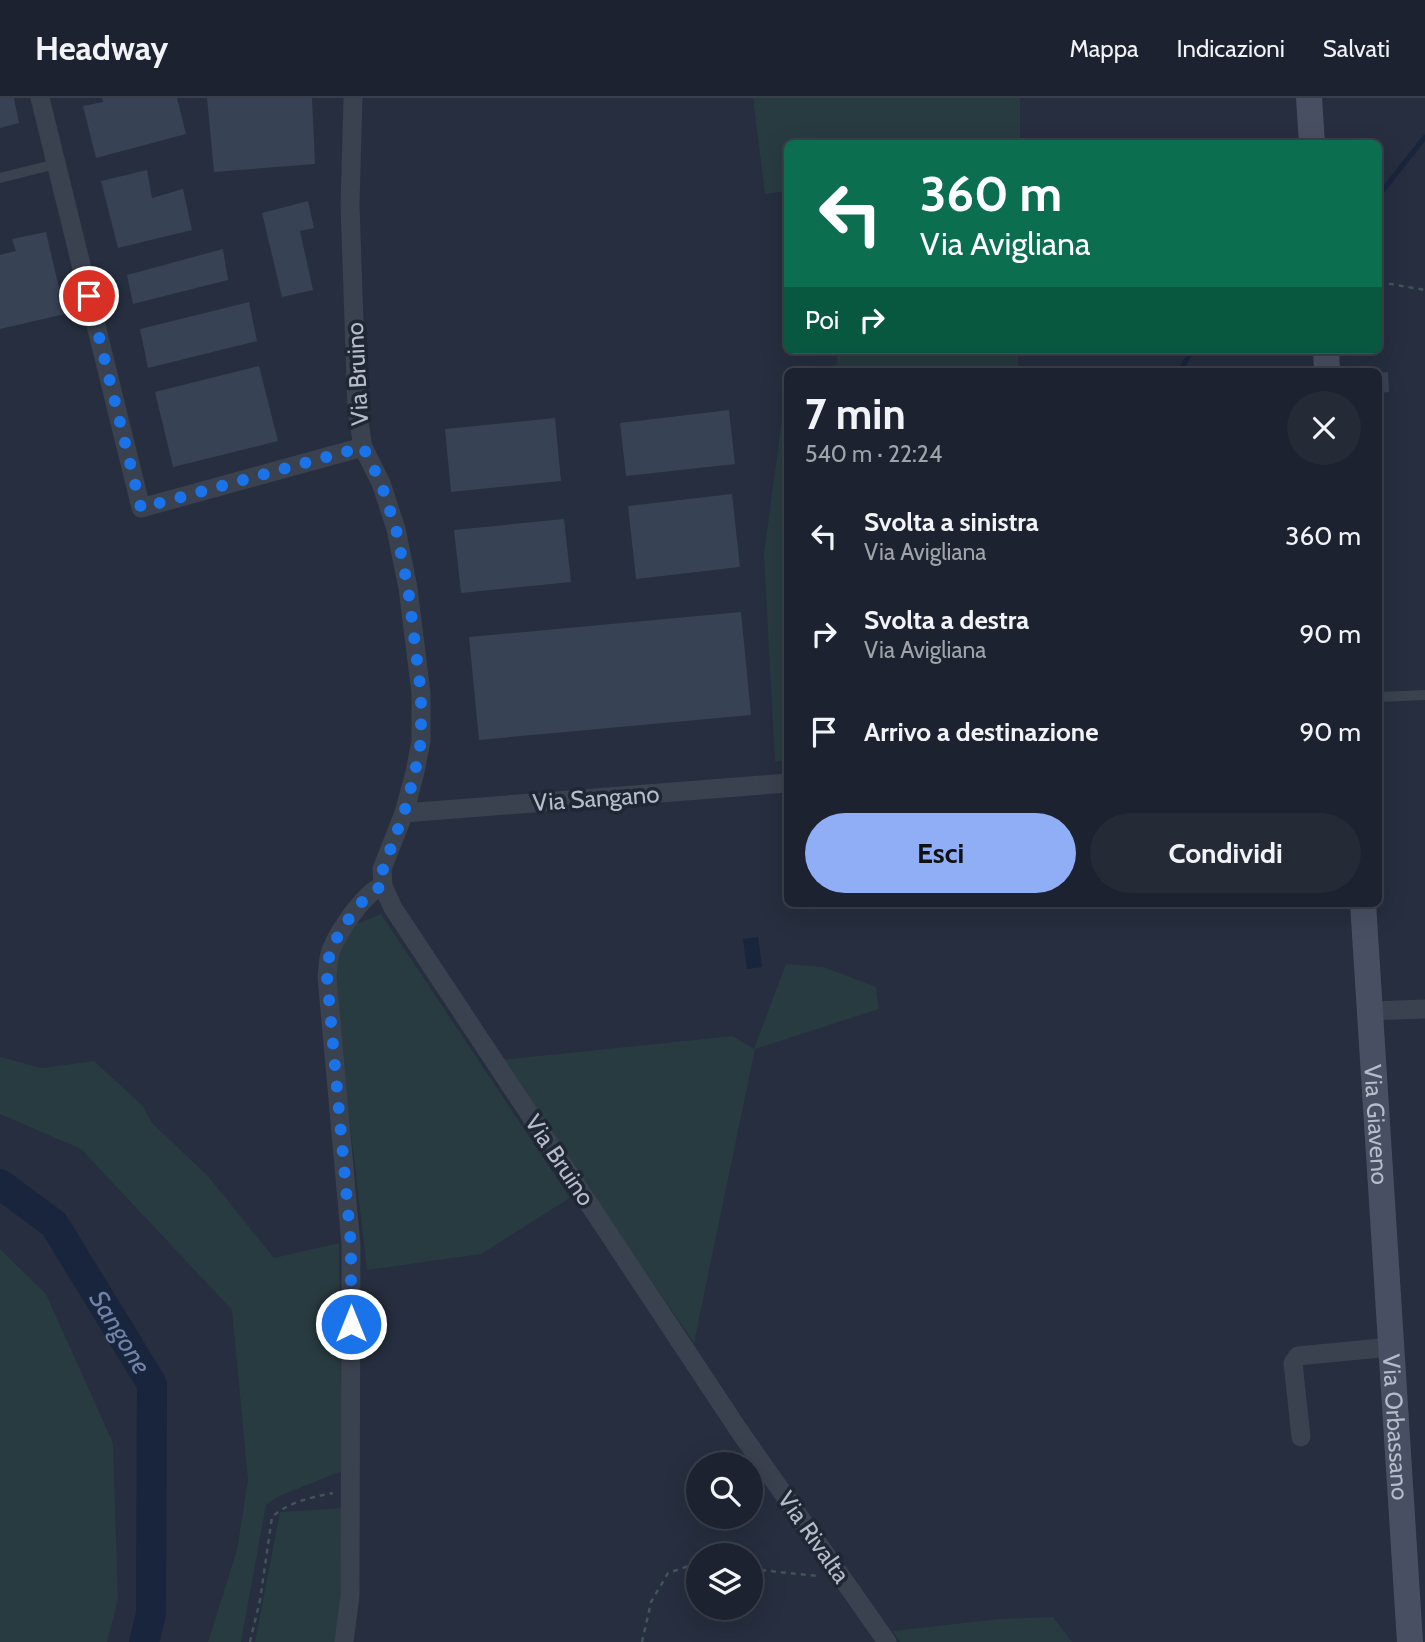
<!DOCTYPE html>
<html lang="it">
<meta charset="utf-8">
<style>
:root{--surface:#1c222f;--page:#252a37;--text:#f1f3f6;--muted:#a0a4aa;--line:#3a3f4b;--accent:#8faef6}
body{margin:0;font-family:Cabin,sans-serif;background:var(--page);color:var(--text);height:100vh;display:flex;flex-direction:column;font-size:26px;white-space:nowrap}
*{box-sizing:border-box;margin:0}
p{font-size:23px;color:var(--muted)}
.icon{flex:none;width:38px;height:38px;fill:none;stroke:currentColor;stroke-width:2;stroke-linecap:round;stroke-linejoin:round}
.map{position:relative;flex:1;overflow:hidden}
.panel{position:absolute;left:784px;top:270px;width:598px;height:539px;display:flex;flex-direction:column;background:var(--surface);border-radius:10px;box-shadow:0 7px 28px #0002,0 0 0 2px var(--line)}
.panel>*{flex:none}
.guide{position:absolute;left:784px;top:42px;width:598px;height:214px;border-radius:10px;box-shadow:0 7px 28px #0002,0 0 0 2px var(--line);background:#0b6e4f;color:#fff;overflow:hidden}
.buttons{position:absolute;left:686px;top:1354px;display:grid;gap:14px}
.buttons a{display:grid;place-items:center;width:77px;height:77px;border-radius:50%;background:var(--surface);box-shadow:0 7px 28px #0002,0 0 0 2px var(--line);font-size:35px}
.pin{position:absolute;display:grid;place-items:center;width:60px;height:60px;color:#fff;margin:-30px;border:4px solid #fff;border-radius:50%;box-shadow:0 2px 7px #0007}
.me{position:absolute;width:77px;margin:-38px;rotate:0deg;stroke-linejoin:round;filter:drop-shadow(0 0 5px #0008)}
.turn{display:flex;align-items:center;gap:24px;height:147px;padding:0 21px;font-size:32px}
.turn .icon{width:91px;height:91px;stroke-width:2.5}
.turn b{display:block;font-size:49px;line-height:60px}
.then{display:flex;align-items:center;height:66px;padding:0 21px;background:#0003;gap:14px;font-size:26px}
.round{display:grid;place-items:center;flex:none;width:74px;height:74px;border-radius:37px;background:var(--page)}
.headline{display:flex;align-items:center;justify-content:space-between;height:119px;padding:0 21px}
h1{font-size:42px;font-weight:700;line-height:52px}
.action{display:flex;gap:14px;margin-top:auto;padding:14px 21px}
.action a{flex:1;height:80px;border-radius:42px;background:var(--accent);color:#111;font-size:28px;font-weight:700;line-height:80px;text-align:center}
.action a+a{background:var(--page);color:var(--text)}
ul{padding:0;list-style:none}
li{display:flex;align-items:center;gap:21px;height:98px;padding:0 21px}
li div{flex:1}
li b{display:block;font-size:26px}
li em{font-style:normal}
header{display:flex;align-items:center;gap:42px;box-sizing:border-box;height:98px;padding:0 35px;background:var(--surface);border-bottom:2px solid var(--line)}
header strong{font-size:33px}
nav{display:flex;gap:38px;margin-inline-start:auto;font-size:24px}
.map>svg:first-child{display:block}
.green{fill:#283b40}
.water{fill:#19253d}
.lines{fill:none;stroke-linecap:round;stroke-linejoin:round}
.stream{stroke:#19253d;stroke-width:5}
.river{stroke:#19253d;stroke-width:30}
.building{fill:#384255}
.path{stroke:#415458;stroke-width:2.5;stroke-dasharray:5 5;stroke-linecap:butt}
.service{stroke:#3a414f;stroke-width:10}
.minor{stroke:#3a414f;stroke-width:19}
.secondary{stroke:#484f62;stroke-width:26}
.route{stroke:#1a73e8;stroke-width:12;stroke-dasharray:0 21.6}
.labels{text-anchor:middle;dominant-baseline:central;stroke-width:7;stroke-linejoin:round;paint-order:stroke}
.street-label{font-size:24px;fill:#b6bcca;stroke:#1f2634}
.water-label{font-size:26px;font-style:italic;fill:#7083a8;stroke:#1f2634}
</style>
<header>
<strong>Headway</strong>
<nav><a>Mappa</a><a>Indicazioni</a><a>Salvati</a></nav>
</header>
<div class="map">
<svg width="1425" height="1544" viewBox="0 0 1425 1544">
<rect width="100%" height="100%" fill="#262e3f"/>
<!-- green -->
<path class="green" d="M753,0H1020V45L788,46L787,93L765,96Z
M837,252H1018V273H816L837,266Z
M787,283L788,662L775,664L764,456Z
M381,816L570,1100L481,1156L367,1172L333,880L337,856L354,827Z
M786,866L824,869L876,889L879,911L755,951L694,1245L501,962L733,938L754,951Z
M0,959L42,970L94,963L143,1008L152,1025L208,1078L274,1160L339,1145L342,1373L277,1399L266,1407L241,1544H208L237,1452L248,1382L232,1212L81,1051L0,1016Z
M0,1151L46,1196L113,1345L118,1502L107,1544H0Z
M343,1410L340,1512L336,1544H255L280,1414Z
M1053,1519L1072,1544H900L893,1533L1000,1521Z"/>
<!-- water -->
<path class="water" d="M758,839L762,869L747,871L743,841Z"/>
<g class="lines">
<!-- stream -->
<path class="stream" d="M1379,97L1425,39
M1180,273L1192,252"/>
<!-- river -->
<path class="river" id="s1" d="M0,1086L54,1126L152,1286L151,1516L144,1544"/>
</g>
<!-- building -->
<path class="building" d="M0,0H14L19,25L0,30Z
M102,0H177L186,36L96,60L83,8L103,4Z
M207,0H312L315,66L214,74Z
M147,72L152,100L183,91L192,132L118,150L101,83Z
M308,103L314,130L300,133L313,192L282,199L262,115Z
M46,134L65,216L0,231V157L16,153L12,141Z
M223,151L228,182L133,206L127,177Z
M249,204L257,243L148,270L140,231Z
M259,268L278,343L173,369L155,294Z
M1388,274L1389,294L1379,295V275Z
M729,312L735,366L626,378L620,325Z
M555,320L561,383L451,394L445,331Z
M732,396L740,469L636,481L628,408Z
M564,421L571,484L461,495L454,432Z
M741,514L751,617L479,642L469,539Z"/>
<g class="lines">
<!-- path -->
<path class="path" d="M1379,184L1425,192
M751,1471L817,1478
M250,1544L260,1502L272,1419C290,1403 310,1400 333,1395
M642,1544L651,1504L668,1475L698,1465"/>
<!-- service -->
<path class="service" d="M0,80L56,66
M1379,599L1425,597"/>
<!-- minor -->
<path class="minor" d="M40,0L141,410L363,349
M404,715L788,685
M383,788L393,810L740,1334L887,1544
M1370,913L1425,911
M1301,1339L1293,1265L1298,1258L1391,1249
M344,1544L350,1498L351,1147L327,879C328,870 328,860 331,852C339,833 364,794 383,788L382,771L404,715L415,674L421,643V595L408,490L396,431L381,385L363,349L357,312L350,106L353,0"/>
<!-- secondary -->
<g class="secondary">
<path d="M1309,0L1312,46"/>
<path d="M1326,252L1327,273"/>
<path id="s2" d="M1363,805L1410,1544"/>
</g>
</g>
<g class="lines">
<!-- route -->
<path class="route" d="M89,198L141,410L363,349L381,385L396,431L408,490L421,595V643L415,674L404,715L383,771V788C364,794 339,833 331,852C328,860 328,870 327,879L351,1147V1226"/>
</g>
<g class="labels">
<!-- street labels -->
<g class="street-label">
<text transform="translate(357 276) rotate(-93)">Via Bruino</text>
<text transform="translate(596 700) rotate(-4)">Via Sangano</text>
<text stroke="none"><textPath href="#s2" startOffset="222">Via Giaveno</textPath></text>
<text transform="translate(560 1062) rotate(56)">Via Bruino</text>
<text stroke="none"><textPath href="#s2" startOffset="525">Via Orbassano</textPath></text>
<text transform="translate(814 1439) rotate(55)">Via Rivalta</text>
</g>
<!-- water labels -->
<g class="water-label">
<text stroke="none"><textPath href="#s1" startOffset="194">Sangone</textPath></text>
</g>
</g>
</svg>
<div class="buttons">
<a><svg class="icon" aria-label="search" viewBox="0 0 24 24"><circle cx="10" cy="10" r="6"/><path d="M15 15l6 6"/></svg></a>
<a><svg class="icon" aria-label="layers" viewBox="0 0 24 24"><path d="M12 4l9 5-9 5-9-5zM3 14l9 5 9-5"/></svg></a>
</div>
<div class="pin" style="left:89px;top:198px;background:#d93025"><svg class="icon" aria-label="arrive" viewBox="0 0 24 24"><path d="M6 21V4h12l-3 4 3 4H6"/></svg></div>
<svg class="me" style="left:351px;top:1226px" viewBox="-20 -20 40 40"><circle r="17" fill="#1a73e8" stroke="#fff" stroke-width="3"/><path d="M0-11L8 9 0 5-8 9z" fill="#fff"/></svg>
<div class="guide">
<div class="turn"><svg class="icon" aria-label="left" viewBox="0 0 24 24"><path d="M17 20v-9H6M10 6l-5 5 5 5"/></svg><div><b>360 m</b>Via Avigliana</div></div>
<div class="then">Poi<svg class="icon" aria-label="right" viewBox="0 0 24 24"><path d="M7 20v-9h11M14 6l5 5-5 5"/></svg></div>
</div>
<section class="panel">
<div class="headline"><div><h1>7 min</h1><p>540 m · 22:24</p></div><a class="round"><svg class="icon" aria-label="close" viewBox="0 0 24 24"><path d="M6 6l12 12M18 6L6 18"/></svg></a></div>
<ul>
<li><svg class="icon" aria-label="left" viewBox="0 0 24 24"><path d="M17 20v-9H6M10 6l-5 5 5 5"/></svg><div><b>Svolta a sinistra</b><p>Via Avigliana</p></div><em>360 m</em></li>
<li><svg class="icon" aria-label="right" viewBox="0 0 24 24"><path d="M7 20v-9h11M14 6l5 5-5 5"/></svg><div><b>Svolta a destra</b><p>Via Avigliana</p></div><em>90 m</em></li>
<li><svg class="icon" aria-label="arrive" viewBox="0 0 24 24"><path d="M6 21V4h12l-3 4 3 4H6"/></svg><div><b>Arrivo a destinazione</b></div><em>90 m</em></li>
</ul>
<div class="action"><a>Esci</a><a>Condividi</a></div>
</section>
</div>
